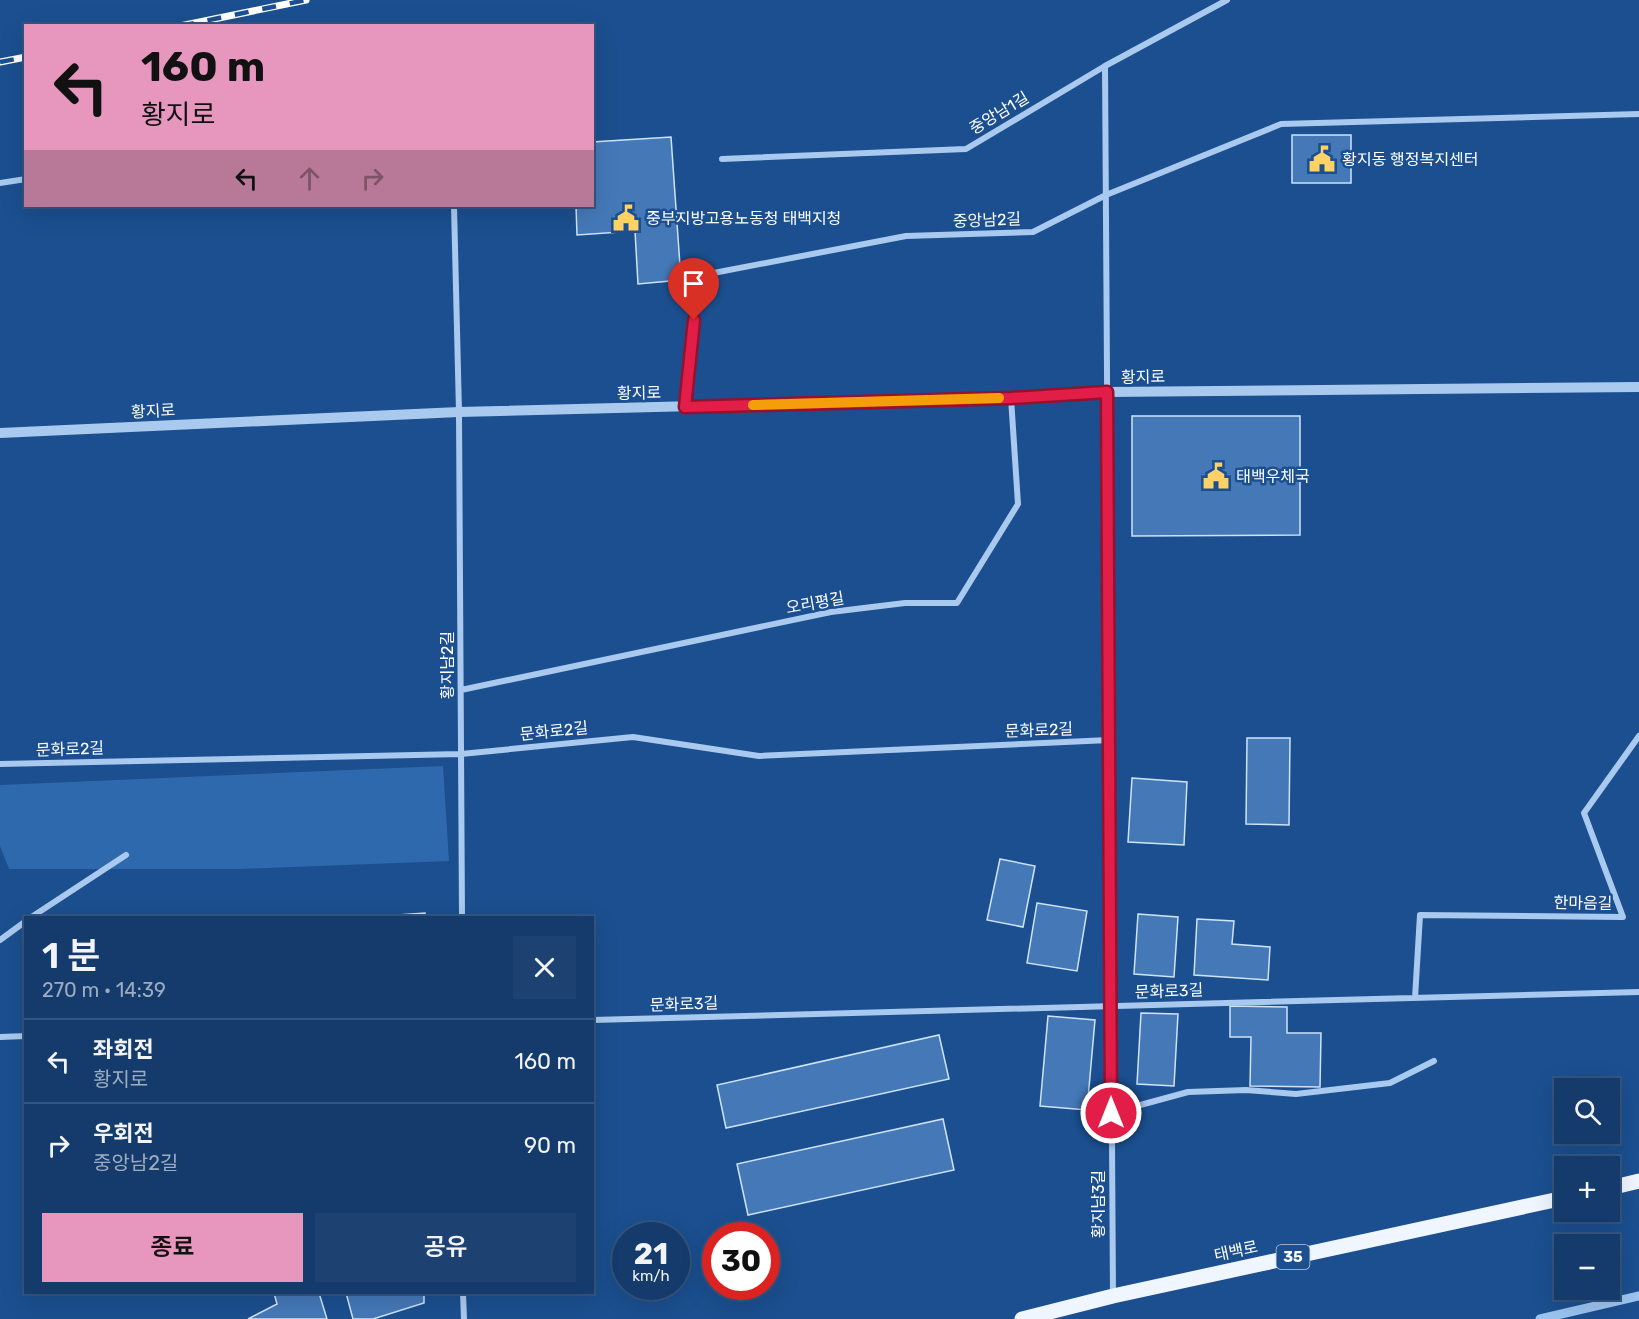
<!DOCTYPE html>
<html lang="ko">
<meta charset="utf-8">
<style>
:root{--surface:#143b6b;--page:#1d4271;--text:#f1f3f6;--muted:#9dadc1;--line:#33557e;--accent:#e797bd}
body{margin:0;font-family:Rubik,"Noto Sans KR",sans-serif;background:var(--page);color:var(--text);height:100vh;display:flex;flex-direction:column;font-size:22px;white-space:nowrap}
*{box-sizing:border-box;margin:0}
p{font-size:20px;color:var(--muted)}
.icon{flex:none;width:33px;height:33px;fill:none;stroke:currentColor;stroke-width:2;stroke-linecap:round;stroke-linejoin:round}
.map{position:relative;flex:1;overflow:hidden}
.side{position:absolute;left:24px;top:916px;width:570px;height:378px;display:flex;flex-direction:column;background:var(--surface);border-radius:0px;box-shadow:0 6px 24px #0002,0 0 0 2px var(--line)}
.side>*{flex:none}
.top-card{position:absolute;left:24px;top:24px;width:570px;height:183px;border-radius:0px;box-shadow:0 6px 24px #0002,0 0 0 2px var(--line);background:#e797bd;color:#111;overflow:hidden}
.tools{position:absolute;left:1554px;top:1078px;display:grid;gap:12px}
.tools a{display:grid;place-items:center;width:66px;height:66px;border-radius:0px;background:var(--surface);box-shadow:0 6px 24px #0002,0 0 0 2px var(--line);font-size:30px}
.speed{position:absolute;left:612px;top:1222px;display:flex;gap:12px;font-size:30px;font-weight:700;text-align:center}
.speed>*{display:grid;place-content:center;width:78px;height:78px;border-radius:50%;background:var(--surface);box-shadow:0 6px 24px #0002,0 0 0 2px var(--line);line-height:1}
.speed small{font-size:15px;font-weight:400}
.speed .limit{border:9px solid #d22;background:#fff;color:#111}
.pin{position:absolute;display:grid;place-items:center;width:51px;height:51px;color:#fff;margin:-62px -26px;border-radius:50% 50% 50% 0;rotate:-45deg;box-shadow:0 0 6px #0007}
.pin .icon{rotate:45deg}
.me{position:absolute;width:66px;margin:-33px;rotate:0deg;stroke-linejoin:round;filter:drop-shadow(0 0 4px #0008)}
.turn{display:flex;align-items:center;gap:21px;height:126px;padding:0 18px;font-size:27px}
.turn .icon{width:78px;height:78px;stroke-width:2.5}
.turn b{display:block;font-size:42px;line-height:51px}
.lanes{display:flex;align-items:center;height:57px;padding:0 18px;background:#0003;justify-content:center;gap:30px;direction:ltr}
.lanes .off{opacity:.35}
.round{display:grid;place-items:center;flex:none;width:63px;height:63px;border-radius:0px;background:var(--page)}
.headline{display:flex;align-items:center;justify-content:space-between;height:102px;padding:0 18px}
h1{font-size:36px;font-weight:600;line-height:45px}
.cta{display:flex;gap:12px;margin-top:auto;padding:12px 18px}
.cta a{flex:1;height:69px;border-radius:0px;background:var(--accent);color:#111;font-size:24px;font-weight:600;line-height:69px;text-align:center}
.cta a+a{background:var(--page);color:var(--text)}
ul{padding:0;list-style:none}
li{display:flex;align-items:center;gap:18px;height:84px;padding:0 18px;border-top:2px solid var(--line)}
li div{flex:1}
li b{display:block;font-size:22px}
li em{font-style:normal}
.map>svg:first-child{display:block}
.green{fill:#2e69ad}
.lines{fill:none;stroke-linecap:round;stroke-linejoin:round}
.stream{stroke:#9cc4f0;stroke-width:9}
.building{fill:#4478b7;stroke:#cfe3fa;stroke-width:1.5}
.minor{stroke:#a9c9ee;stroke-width:6}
.tertiary{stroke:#a9c9ee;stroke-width:10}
.primary{stroke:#f0f6ff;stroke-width:15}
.rail-casing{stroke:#fff;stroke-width:7}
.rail{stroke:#1b4f8f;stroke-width:4.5;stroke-dasharray:14;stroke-linecap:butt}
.route-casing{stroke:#92132f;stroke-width:15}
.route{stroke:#e11d48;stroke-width:10}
.slow{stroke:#f59e0b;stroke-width:10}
.labels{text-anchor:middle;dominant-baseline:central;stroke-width:5;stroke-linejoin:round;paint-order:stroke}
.shield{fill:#1b4f8f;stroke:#bbcadd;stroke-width:1.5}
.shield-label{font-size:15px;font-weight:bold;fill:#fff}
.street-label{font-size:16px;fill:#fff;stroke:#1b4f8f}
.poi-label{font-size:16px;fill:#fff;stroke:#1b4f8f;text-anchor:start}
</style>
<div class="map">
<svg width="1639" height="1319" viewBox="0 0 1639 1319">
<rect width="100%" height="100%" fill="#1b4f8f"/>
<!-- green -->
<path class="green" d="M443,766L449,861L239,869H9L0,846V785Z"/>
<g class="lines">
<!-- stream -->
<path class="stream" d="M1540,1319L1639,1296"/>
</g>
<!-- building -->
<path class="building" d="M1292,135H1351V183H1292Z
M671,137L681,280L638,284L635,231L577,235L576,206H592V142Z
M1132,416H1300V535L1132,536Z
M1247,738H1290L1289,825L1246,824Z
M1132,778L1187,782L1184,845L1128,842Z
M1000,859L1035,866L1023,927L987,920Z
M1037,903L1087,911L1077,971L1027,963Z
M425,913V918H354Z
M1138,914L1178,917L1174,977L1134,974Z
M1197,919L1234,921L1232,944L1270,947L1268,980L1194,975Z
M1230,1006L1287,1007V1033H1321L1320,1087L1250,1086L1251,1037H1230Z
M1141,1013L1178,1014L1174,1086L1137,1084Z
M1048,1016L1095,1020L1087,1110L1040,1106Z
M939,1035L949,1079L726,1128L717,1085Z
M943,1119L954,1170L748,1215L737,1164Z
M274,1293H319L327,1319H248L277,1304Z
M346,1293H424V1303L373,1319H353Z"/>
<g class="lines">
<!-- minor -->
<path class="minor" d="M1105,66L1113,1295
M722,159L966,149L1105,66L1227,0
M0,183L26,179
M454,206L459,412L462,918
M685,407L698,276L906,236L1033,232L1106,195L1281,124L1639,114
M461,690L831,612L905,603H957L1018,504L1011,398
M0,764L461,754L633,737L759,756L1109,740
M30,918L126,855
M0,940L26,921
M1415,998L1420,915L1623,917L1584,813L1639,736
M592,1020L1639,992
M0,1037L26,1036
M1111,1113L1188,1092L1246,1090L1296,1094L1390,1083L1434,1061
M463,1293L464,1319"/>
<!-- tertiary -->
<path class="tertiary" d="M0,433L459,412L1011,398L1107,392L1639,387"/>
<!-- primary -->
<path class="primary" d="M1610,1188L1639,1181
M1022,1319L1113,1296L1564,1198"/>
<!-- rail casing -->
<g class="rail-casing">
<path id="rail" d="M180,26L306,0
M0,62L26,57"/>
</g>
<!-- rail -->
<use href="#rail" class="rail"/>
</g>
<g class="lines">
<!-- route casing -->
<g class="route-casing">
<path id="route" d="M694,320L685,407L1011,398L1107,392L1111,1113"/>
</g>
<!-- route -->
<use href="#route" class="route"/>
<!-- slow -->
<path class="slow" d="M753,405L999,398"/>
</g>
<!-- icons -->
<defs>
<g id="civic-bare" transform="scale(2.07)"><path d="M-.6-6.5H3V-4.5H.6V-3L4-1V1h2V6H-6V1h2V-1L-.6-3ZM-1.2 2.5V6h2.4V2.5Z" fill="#ffd166" stroke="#1b4f8f" stroke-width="2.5" paint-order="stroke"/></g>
</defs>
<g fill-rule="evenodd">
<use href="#civic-bare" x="1322" y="159"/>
<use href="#civic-bare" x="626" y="218"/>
<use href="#civic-bare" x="1216" y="476"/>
</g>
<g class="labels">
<!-- shield labels -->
<rect class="shield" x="1276.5" y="1245" width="33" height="24" rx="4.5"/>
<g class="shield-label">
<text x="1293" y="1257">35</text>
</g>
<!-- street labels -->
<g class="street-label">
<text transform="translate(999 113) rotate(-31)">중앙남1길</text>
<text transform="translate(987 220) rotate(-2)">중앙남2길</text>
<text transform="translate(1143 377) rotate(-1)">황지로</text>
<text transform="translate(639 393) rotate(-1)">황지로</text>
<text transform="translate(153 411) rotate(-3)">황지로</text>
<text transform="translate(815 603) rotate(-10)">오리평길</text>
<text transform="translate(447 665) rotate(-90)">황지남2길</text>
<text transform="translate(1039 730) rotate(-2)">문화로2길</text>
<text transform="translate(554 731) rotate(-6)">문화로2길</text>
<text transform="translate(70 749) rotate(-2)">문화로2길</text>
<text transform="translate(1583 903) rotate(1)">한마음길</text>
<text transform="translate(1169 991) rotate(-2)">문화로3길</text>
<text transform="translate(684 1004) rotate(-2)">문화로3길</text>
<text transform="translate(1098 1204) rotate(-90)">황지남3길</text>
<text transform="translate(1236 1251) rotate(-12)">태백로</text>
</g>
<!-- poi labels -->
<g class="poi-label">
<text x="1342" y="159">황지동 행정복지센터</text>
<text x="646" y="218">중부지방고용노동청 태백지청</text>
<text x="1236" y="476">태백우체국</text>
</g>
</g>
</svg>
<div class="tools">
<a><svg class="icon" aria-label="search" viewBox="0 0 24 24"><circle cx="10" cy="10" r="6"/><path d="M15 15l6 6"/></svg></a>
<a>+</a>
<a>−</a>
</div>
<div class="speed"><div>21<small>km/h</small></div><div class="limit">30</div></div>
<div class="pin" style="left:694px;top:320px;background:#d93025"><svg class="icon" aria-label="arrive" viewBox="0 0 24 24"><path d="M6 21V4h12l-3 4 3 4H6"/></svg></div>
<svg class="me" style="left:1111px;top:1113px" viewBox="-20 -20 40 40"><circle r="17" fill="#e11d48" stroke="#fff" stroke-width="3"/><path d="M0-11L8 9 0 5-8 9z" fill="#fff"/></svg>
<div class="top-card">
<div class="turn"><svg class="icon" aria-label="left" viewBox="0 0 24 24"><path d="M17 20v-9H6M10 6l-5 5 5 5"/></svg><div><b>160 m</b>황지로</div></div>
<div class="lanes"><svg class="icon" aria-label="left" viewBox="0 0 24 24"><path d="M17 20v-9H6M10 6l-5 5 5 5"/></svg><svg class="icon off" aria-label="ahead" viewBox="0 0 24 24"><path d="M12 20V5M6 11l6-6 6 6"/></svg><svg class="icon off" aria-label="right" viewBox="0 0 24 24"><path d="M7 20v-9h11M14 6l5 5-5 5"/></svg></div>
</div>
<section class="side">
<div class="headline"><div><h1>1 분</h1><p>270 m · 14:39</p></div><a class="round"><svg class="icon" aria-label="close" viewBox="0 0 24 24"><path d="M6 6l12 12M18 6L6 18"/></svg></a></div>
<ul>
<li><svg class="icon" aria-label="left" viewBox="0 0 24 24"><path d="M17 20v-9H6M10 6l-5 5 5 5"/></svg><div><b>좌회전</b><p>황지로</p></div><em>160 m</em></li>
<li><svg class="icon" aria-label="right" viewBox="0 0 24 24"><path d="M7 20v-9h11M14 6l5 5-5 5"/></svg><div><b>우회전</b><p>중앙남2길</p></div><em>90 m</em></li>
</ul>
<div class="cta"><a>종료</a><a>공유</a></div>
</section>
</div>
